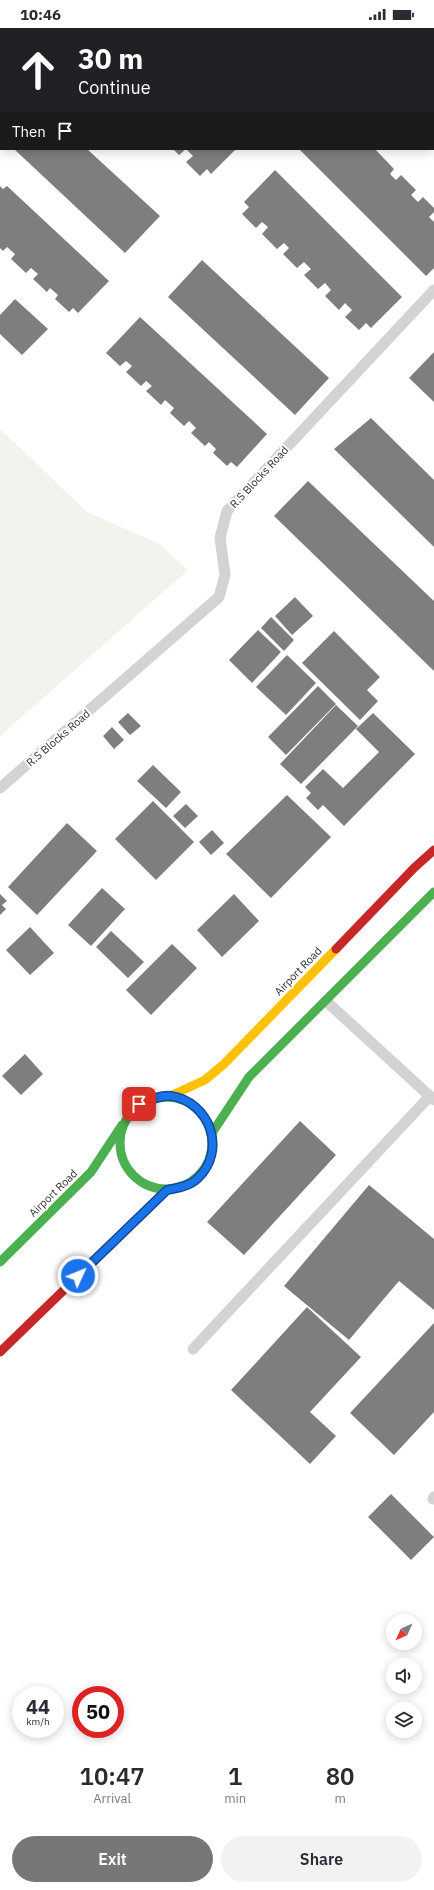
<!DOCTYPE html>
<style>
:root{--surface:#fff;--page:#f2f2f3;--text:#2b2b33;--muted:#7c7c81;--accent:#777}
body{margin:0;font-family:"IBM Plex Sans",sans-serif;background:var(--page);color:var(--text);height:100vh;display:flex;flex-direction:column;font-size:15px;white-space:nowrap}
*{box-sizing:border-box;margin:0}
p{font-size:13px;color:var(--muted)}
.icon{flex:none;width:22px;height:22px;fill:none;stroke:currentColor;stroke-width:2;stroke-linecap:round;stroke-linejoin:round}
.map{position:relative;height:1722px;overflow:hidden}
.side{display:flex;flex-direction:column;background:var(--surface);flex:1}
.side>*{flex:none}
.guide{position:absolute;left:0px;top:0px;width:434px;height:122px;box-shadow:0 2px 10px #0003;background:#202124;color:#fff;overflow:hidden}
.needle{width:26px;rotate:225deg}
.fabs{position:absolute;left:386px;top:1586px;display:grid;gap:8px}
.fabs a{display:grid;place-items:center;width:36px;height:36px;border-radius:50%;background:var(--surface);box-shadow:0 2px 10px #0003;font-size:20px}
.speed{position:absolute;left:12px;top:1658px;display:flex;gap:8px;font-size:20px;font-weight:700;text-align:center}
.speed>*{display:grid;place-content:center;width:52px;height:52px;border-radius:50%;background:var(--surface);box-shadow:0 2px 10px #0003;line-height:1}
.speed small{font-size:10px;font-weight:400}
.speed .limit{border:6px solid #d22;background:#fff;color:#111}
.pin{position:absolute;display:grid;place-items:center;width:34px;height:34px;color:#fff;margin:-17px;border-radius:8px;box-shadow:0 2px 6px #0006}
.me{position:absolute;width:44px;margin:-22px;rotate:46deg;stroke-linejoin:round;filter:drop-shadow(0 0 3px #0008)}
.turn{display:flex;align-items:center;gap:14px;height:84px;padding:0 12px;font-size:18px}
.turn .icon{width:52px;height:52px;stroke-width:2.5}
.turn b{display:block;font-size:28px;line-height:34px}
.then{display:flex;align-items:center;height:38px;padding:0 12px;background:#0003;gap:8px;font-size:15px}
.eta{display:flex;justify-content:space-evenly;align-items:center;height:68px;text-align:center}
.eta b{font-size:24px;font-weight:600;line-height:28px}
.cta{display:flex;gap:8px;margin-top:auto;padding:8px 12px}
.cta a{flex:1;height:46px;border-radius:24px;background:var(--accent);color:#fff;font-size:16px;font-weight:600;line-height:46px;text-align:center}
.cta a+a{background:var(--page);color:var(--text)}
.status{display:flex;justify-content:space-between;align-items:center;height:28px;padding:0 20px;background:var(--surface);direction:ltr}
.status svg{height:11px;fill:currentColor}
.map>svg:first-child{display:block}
.green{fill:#f1f4ec}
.building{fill:#7e7e7e}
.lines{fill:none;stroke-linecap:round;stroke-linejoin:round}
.lane{stroke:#d3d3d3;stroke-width:11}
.fast{stroke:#4caf50;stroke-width:9}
.slow{stroke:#ffc107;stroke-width:9}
.jam{stroke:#c62828;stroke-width:9}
.route-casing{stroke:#114b97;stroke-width:10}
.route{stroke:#1a73e8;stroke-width:7}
.labels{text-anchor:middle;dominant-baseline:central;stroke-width:4;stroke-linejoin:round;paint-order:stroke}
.street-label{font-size:11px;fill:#2e2e2e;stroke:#fff}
</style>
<div class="status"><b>10:46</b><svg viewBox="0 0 49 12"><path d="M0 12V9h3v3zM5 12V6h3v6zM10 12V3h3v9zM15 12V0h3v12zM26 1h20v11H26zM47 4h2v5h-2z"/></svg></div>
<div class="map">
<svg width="434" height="1722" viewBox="0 0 434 1722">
<rect width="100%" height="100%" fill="#fff"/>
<!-- green -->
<path class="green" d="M0,401L87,484L158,515L188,542L0,708Z"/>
<!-- building -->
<path class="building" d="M14,121H87L160,188L125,225Z
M173,121H186L179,127Z
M186,121H236L211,146L207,141L200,148L186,134L193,128Z
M299,121H375L394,141L390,146L396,152L401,147L416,162L411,167L418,174L423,169L434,180V184L429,189L434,194V240L426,248Z
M275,142L402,269L371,300L366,295L359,302L345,289L352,282L345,275L339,282L325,268L331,262L325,255L318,261L304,247L311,241L304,234L297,240L283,226L289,220L284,215L277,221L262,206L268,199L262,194L256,200L242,186L249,179L244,174Z
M0,158L3,161L7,158L109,253L78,285L73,280L69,284L55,271L58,267L50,260L47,264L33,251L38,246L31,240L26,245L11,231L15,226L7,219L3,223L0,220Z
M202,232L329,350L295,387L168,269Z
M15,271L48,301L22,327L0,306V287Z
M140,289L267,406L237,439L231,434L227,438L213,425L216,421L209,414L205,418L191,405L196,400L189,393L184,398L170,385L174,380L165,372L161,377L146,363L152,358L146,353L141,358L126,344L132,338L126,333L120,338L106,325Z
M434,324V374L409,350Z
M371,390L434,452V519L334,421Z
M308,453L434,573V643L274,488Z
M295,569L313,588L292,607L275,588Z
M271,589L294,612L284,623L261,600Z
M258,602L281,624L252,655L229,632Z
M334,603L380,649L367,662L378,673L360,692L302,635Z
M287,627L316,655L286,687L256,659Z
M318,658L336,676L286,727L268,709Z
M336,677L358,698L301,756L280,736Z
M128,685L141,698L130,707L118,694Z
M373,685L415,726L344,798L323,777L318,782L306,770L311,765L305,759L323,741L343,760L379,724L356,701Z
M112,699L124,712L114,721L103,708Z
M153,737L181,764L166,780L137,753Z
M287,767L331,809L271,870L226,826Z
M153,773L194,814L156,852L115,811Z
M186,776L198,788L185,800L173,788Z
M67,795L97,823L37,887L8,859Z
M212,802L224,815L211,827L199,814Z
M102,860L125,881L91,918L68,897Z
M0,866L7,873L2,877L6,881L0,887Z
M234,866L259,893L222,929L197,902Z
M30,899L54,925L30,947L6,922Z
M111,903L144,934L128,950L96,919Z
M172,916L197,940L151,987L126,962Z
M25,1026L43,1046L21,1067L2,1048Z
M300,1093L336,1127L244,1227L207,1194Z
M369,1157L434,1211V1282L399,1253L349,1312L284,1258Z
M307,1279L361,1329L310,1384L336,1408L310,1436L231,1362Z
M434,1295V1384L394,1427L350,1385Z
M391,1466L434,1509L411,1532L368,1489Z"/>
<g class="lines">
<!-- lane -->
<path class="lane" d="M35,1V0
M0,37L1,36
M0,760L219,569L225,547L220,510L227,483L434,262
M326,973L434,1072
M193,1321L430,1068
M433,1471L434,1469"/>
<!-- fast -->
<path class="fast" d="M120 1115a46 46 0 1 1 92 0a46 46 0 1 1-92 0Z
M212,1105L249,1049L434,864
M0,1234L91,1144L122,1097"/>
<!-- slow -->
<path class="slow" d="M170,1068L205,1052L224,1036L336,921"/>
<!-- jam -->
<path class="jam" d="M336,921L414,840L434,822
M0,1324L167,1162"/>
</g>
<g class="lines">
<!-- route casing -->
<g class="route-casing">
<path id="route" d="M78,1248L167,1162C178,1160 190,1158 198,1150C227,1122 210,1074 171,1068C160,1067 149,1072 139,1076"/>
</g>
<!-- route -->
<use href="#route" class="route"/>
</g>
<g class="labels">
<!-- street labels -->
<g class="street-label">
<text transform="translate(259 449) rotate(-47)">R.S Blocks Road</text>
<text transform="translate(58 710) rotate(-41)">R.S Blocks Road</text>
<text transform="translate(298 943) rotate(-46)">Airport Road</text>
<text transform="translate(53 1165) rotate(-44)">Airport Road</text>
</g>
</g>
</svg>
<div class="fabs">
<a><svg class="needle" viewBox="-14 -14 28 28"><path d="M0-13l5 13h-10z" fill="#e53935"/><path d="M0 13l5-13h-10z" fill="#7c7c81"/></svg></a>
<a><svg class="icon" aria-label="sound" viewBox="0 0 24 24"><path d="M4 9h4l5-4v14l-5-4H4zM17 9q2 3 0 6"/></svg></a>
<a><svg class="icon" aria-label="layers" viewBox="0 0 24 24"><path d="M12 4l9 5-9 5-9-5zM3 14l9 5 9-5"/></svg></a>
</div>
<div class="speed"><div>44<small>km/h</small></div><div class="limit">50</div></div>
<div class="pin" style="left:139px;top:1076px;background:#d93025"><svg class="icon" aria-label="arrive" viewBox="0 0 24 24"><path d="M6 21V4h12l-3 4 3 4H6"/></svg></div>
<svg class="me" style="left:78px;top:1248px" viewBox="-20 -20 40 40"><circle r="17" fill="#1a73e8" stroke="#fff" stroke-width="3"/><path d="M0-11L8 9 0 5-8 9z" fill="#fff"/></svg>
<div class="guide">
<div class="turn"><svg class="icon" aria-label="ahead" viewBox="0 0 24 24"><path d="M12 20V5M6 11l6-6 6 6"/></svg><div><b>30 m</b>Continue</div></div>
<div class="then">Then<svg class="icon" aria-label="arrive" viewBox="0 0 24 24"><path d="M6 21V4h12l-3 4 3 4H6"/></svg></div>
</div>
</div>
<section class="side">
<div class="eta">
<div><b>10:47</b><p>Arrival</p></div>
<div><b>1</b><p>min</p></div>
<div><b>80</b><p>m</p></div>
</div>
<div class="cta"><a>Exit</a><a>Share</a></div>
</section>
